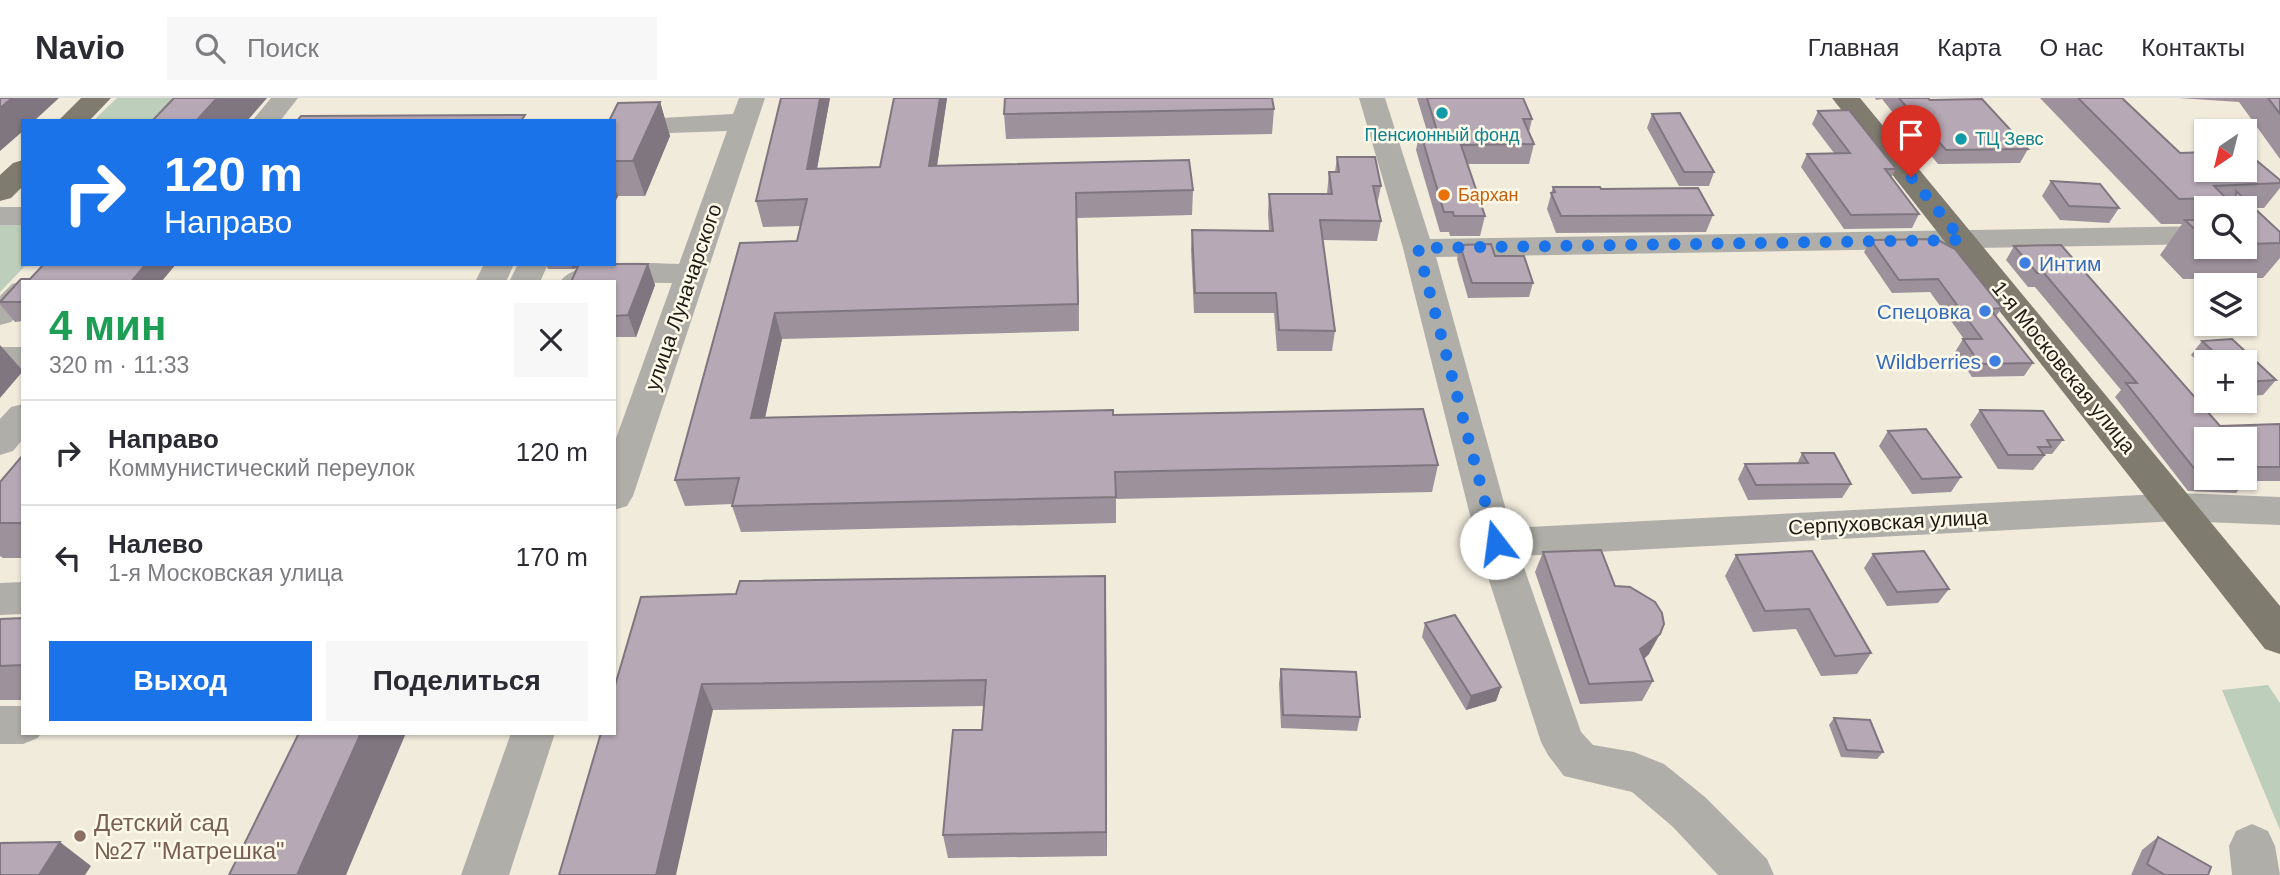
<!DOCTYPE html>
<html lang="ru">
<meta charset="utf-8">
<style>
:root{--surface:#fff;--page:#f7f7f7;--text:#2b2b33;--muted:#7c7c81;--line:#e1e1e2;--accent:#1a73e8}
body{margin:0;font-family:Arial,sans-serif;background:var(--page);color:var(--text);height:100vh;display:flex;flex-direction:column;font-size:26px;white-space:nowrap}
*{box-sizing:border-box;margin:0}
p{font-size:23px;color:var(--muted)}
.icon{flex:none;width:38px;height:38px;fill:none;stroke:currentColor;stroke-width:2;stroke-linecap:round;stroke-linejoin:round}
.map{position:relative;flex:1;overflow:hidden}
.sheet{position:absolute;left:21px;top:182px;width:595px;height:455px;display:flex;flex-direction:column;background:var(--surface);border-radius:0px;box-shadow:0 2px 5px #0004}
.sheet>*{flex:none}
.banner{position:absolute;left:21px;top:21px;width:595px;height:147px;border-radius:0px;box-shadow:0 2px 5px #0004;background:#1a73e8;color:#fff;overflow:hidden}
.needle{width:46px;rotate:215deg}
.controls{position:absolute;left:2194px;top:21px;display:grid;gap:14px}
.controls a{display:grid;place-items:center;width:63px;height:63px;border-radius:0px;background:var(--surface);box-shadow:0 2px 5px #0004;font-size:35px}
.pin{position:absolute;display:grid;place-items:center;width:60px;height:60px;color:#fff;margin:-72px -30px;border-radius:50% 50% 50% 0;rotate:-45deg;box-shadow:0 0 7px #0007}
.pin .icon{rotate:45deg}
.me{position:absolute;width:77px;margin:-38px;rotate:345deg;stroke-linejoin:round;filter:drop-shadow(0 0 5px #0008)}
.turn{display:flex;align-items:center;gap:24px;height:147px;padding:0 28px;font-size:32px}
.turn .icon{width:91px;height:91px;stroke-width:2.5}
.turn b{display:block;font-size:49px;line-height:60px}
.round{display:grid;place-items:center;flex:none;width:74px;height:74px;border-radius:0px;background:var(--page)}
.summary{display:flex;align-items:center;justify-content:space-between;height:119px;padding:0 28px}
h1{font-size:42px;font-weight:800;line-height:52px;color:#1e9e55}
.primary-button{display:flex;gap:14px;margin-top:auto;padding:14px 28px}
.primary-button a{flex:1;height:80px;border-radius:0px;background:var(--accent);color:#fff;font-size:28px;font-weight:800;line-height:80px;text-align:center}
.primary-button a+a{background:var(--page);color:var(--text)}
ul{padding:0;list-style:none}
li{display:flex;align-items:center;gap:21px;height:105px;padding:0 28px;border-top:2px solid var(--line)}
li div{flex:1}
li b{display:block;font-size:26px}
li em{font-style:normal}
header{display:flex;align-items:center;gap:42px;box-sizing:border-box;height:98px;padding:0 35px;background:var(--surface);border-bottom:2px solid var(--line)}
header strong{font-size:33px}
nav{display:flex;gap:38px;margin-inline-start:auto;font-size:24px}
.search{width:490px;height:63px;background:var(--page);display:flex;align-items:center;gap:18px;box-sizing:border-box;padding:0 24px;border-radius:0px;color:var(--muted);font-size:26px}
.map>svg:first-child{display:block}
.green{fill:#bdceba}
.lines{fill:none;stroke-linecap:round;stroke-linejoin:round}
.minor{fill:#b0aea8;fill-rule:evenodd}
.major{fill:#7f7b6f;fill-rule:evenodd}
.wall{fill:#9d919c;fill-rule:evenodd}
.shaded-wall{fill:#7f767f}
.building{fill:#b6a9b5;stroke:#7f767f;stroke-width:2}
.route{stroke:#1a73e8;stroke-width:12;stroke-dasharray:0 21.6}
.culture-dot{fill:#0f9aa8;stroke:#fef9e9;stroke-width:2.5}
.food-dot{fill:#e8710a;stroke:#fef9e9;stroke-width:2.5}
.shop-dot{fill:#3f7fe0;stroke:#fef9e9;stroke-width:2.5}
.education-dot{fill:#8d6e63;stroke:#fef9e9;stroke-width:2.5}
.labels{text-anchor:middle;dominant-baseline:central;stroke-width:5;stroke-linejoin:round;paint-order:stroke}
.far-culture-label{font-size:18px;fill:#0d838f;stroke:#fef9e9}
.far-food-label{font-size:18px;fill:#c56008;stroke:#fef9e9;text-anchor:start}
.shop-label{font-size:21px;fill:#366cbe;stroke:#fef9e9;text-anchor:end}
.street-label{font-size:21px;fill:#1e1c16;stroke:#fef9e9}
.near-education-label{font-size:24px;fill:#785e54;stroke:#fef9e9;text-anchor:start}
</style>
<header>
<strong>Navio</strong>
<div class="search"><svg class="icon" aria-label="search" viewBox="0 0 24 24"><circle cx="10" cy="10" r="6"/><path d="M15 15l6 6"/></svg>Поиск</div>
<nav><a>Главная</a><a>Карта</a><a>О нас</a><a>Контакты</a></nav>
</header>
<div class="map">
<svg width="2280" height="777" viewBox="0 0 2280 777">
<rect width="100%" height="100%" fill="#f1ebdc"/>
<!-- green -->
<path class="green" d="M117,0H195L174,23H93Z
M0,124H23V166H27L0,194Z
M2268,587L2280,605V732L2222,592Z"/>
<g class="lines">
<!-- minor -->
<path class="minor" d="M271,0H298L280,23H252Z
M739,0H765L633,398L627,408L614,412V346L672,185L560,184C577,158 650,166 679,166L727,33L614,37V23H607L733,16Z
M1359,0H1385L1430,141L2207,128V146L1436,159L1511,430L2178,395L2280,399V427L2178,423L1520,458L1581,634L1593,647L1634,654L1664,666L1705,699L1767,761L1774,777H1718L1673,729L1632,694L1564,678L1548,657L1541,644L1477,445L1403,150Z
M0,109H23V127H0Z
M484,166H514L506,184H475Z
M518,166H548L540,184H509Z
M23,183L25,184H23V212L11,224L0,227V198L12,186Z
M0,249H23V271H0Z
M23,306V341L13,353L0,357V321L11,309Z
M23,484V516L0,517V485Z
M0,608H23V635H41L38,640L23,646H0Z
M511,635H555L509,777H461Z
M2252,726L2268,733L2275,748L2280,777H2232L2229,748L2236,733Z"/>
<!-- major -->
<path class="major" d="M81,0H111L89,23H58Z
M1832,0H1860L2280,508V556L2265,551Z
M23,62V88L11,100L0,103V77L13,65Z"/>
</g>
<!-- wall -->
<path class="wall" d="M830,0L817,71L880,69L894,0H947L937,68L1193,92L1192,117L1077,120L1079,233L782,241L765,320L1113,317L1438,367L1432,394L1116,401V425L741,434L732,408V406L685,408L675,382L797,143L801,128L763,129L756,103Z
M1417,0H1523L1532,21L1529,34L1534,46L1529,66H1467L1485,118L1480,138H1450L1449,134H1440L1416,52L1420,33H1427Z
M1875,0H1928L1930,2L2028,51L2020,65L1938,66L1905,26H1902L1882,1L1876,2Z
M2040,0H2122L2180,55L2280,82V90L2264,110H2254L2280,134V160L2263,180L2183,181L2160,157L2182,126H2161ZM2207,110H2245V149H2207Z
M2179,0H2280V61L2239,4Z
M660,4L670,38L645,98H618L614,106V23Z
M1274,11L1272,36L1006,41L1004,16Z
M1818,13L1896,71L1891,80L1919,116L1912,130L1844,131L1801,69L1807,56L1834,55L1812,26Z
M1652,16L1714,74L1709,88H1679L1647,30Z
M1337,59L1381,88L1377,107L1381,123L1377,143L1323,142L1335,233L1332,253H1277L1274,215H1194L1191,152L1192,132L1269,133L1268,116L1269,96H1327L1329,74H1335Z
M2051,83L2119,110L2109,125L2060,122L2042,98Z
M1553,89L1601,91L1713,117L1706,134L1556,135L1547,111Z
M1871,142L2002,210L1996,218L2033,265L2024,278L1972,279L1955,254L1963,241H1964L1930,194L1892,195L1864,154Z
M1460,147L1533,185L1529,199L1468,200L1457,161Z
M2014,148L2220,328L2280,326V383H2247L2236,395L2188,393L2115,299L2121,292L2035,189H2028L2006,162ZM2207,341H2245V380H2207Z
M44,166H176L161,184H23V223L15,224L0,206V203L21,181H30Z
M546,166H648L655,187L636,239H614V184L577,170L573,171H548Z
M2232,241L2276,282L2263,297L2245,298V264H2207V273L2191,257L2202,243Z
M1980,312L2063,342L2052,356H2046L2033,372L1998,371L1970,327Z
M1888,333L1961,379L1951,394L1912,396L1879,348Z
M1802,355L1851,386L1842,400L1748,402L1738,381L1745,366H1797Z
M23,357V460H3L0,458V384Z
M1543,454L1615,488L1649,556L1644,561L1653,583L1642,603L1580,606L1535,474Z
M1873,456L1949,491L1938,505L1887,508L1864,470Z
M1736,457L1871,555L1857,576L1821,578L1796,531L1753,534L1725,478Z
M1106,504L1107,758L948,760L943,737L982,632L984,608L713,612L614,591Z
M23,520V602H0V521Z
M1425,525L1501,589L1496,603L1466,612L1422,539Z
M1281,571L1360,619L1357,633L1281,630L1279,585Z
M1834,620L1883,654L1877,661L1841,659L1829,627Z
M2158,739L2208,777H2131L2142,752Z"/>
<!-- shaded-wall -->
<path class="shaded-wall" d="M12,0H59L34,23H23V33L0,53V10Z
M217,0H267L247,23H196Z
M820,0H830L812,97L807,71Z
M940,0H947L933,94L929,68Z
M660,4L670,38L645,98L633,63Z
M614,88L618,98L614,106Z
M1076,95L1077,120L1079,233L1078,206Z
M146,166H176L161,184H131Z
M571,166H588L573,171Z
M648,166L655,187L636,239L628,217Z
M775,215L782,241L759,347L751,320Z
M0,247L23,273L0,300Z
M1105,478L1106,504L1107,758L1106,734Z
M1660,536L1649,556L1630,572L1640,551Z
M702,586L713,612L676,777H656Z
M1501,589L1496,603L1466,612L1471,598Z
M361,635H406L346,777H297Z
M60,744L91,768L85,777H39Z"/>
<!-- building -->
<path class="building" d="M0,0H12L0,10Z
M174,0H217L196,23H152Z
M781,0H820L807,71L880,69L894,0H940L929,68L1189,62L1193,92L1076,95L1078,206L775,215L751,320L1113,312V317L1423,311L1438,367L1115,374L1116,399L732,408L739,380L675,382L740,145L797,143L807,101L756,103Z
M1005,0H1272L1274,11L1004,16Z
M1427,0H1523L1532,21H1523L1534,46L1461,47L1485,118H1454L1453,114H1444L1420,33H1437Z
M1899,0H1928L1930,2L1982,1L2028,51L1946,52L1912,12H1909Z
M2078,0H2122L2180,55L2207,54V72H2245V53L2280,82V85L2214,88L2226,100L2179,101Z
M2268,0H2280V16Z
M660,4L633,63H614V23H609L618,5Z
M1849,12L1896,71H1885L1919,116L1851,117L1807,56L1850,55L1818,13Z
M1680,15L1714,74H1684L1652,16Z
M525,17L521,23H297L301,18Z
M1337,59H1375L1381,88H1373L1381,123L1320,122L1335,233L1279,232L1276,195H1195L1192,132L1273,133L1269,96H1332L1329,74H1339Z
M2051,83L2100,86L2119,110L2069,108Z
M1553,89H1600L1601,91L1698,90L1713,117L1561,118L1551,95L1555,94Z
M2236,93L2280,134V145L2245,146V110H2235Z
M2185,122H2207V143Z
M1936,141L1955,151L2002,210L1990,211L2033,265L1980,266L1963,241H1982L1938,181L1899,182L1871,142Z
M1491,146L1495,158H1524L1533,185H1472L1460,147Z
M2061,147L2220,328L2280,326V369H2245V341H2207V379H2201L2126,285H2137L2044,175H2037L2014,148Z
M44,166H146L131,184H23V204H0L21,181H30Z
M579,166H648L628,217L614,218V184H571Z
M2232,241L2276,282L2246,284L2245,264H2225L2202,243Z
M1980,312L2043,313L2063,342H2047L2051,349H2038L2044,357H2008Z
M1926,331L1961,379L1922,381L1888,333Z
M1802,355H1834L1851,386L1756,387L1745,366L1808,365Z
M23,357V425H0V384Z
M2245,376L2249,381L2224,380H2245Z
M1601,452L1615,488L1630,489L1655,504L1662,515L1664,526L1660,536L1640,551L1653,583L1589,586L1543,454Z
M1812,453L1871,555L1835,558L1809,511L1765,513L1736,457Z
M1924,453L1949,491L1897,494L1873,456Z
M1105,478L1106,734L943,737L953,632H982L986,582L702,586L656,777H559L601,635H614V591L641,499L736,496L740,483Z
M1455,517L1501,589L1471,598L1425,525Z
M23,520V567L0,568V521Z
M1281,571L1356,574L1360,619L1283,617Z
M1834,620L1870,622L1883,654L1847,652Z
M299,635H361L297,777H229Z
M2158,739L2211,769L2208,777H2165L2147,766Z
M60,744L39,777H0V745Z"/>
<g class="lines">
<!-- route -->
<path class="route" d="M1496,445L1418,150L1962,142L1911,79"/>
</g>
<!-- markers -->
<g class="culture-dot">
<circle cx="1442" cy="15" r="7"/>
<circle cx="1961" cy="41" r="7"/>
</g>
<circle class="food-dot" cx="1444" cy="97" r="7"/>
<g class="shop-dot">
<circle cx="2025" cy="165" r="7"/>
<circle cx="1985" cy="213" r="7"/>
<circle cx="1995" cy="263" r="7"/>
</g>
<circle class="education-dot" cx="80" cy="738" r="7"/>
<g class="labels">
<!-- far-culture labels -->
<g class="far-culture-label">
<text x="1442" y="37">Пенсионный фонд</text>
<text x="1975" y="41" text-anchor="start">ТЦ Зевс</text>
</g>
<!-- far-food labels -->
<g class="far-food-label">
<text x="1458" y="97">Бархан</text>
</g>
<!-- shop labels -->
<g class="shop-label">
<text x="2039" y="165" text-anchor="start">Интим</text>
<text x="1971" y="213">Спецовка</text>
<text x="1981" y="263">Wildberries</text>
</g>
<!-- street labels -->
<g class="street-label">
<text transform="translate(683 199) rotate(-71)">улица Луначарского</text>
<text transform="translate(2064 269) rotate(51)">1-я Московская улица</text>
<text transform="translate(1888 424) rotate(-3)">Серпуховская улица</text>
</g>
<!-- near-education labels -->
<g class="near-education-label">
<text x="94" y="724">Детский сад<tspan x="94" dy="28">№27 "Матрешка"</tspan></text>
</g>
</g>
</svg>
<div class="controls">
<a><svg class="needle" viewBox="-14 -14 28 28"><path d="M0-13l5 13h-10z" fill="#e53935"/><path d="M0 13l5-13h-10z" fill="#7c7c81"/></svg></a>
<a><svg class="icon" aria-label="search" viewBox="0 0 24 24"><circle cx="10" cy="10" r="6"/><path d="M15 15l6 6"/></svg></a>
<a><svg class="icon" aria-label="layers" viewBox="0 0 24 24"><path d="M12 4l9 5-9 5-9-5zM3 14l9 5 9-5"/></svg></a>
<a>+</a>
<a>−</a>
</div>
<div class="pin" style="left:1911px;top:79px;background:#d93025"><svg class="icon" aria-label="arrive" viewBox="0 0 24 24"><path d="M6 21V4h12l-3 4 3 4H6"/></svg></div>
<svg class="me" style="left:1496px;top:445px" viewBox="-20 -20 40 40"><circle r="19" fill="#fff"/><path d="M0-13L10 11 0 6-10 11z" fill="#1a73e8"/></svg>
<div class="banner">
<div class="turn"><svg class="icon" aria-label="right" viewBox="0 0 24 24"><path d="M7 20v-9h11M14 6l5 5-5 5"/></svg><div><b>120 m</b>Направо</div></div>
</div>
<section class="sheet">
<div class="summary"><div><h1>4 мин</h1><p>320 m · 11:33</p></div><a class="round"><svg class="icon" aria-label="close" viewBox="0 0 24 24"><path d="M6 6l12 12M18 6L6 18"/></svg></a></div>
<ul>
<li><svg class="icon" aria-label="right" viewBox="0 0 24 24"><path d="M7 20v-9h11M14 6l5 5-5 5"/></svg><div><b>Направо</b><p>Коммунистический переулок</p></div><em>120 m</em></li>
<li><svg class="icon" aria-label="left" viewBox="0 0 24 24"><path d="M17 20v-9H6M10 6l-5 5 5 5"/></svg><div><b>Налево</b><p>1-я Московская улица</p></div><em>170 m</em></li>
</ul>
<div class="primary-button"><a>Выход</a><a>Поделиться</a></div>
</section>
</div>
